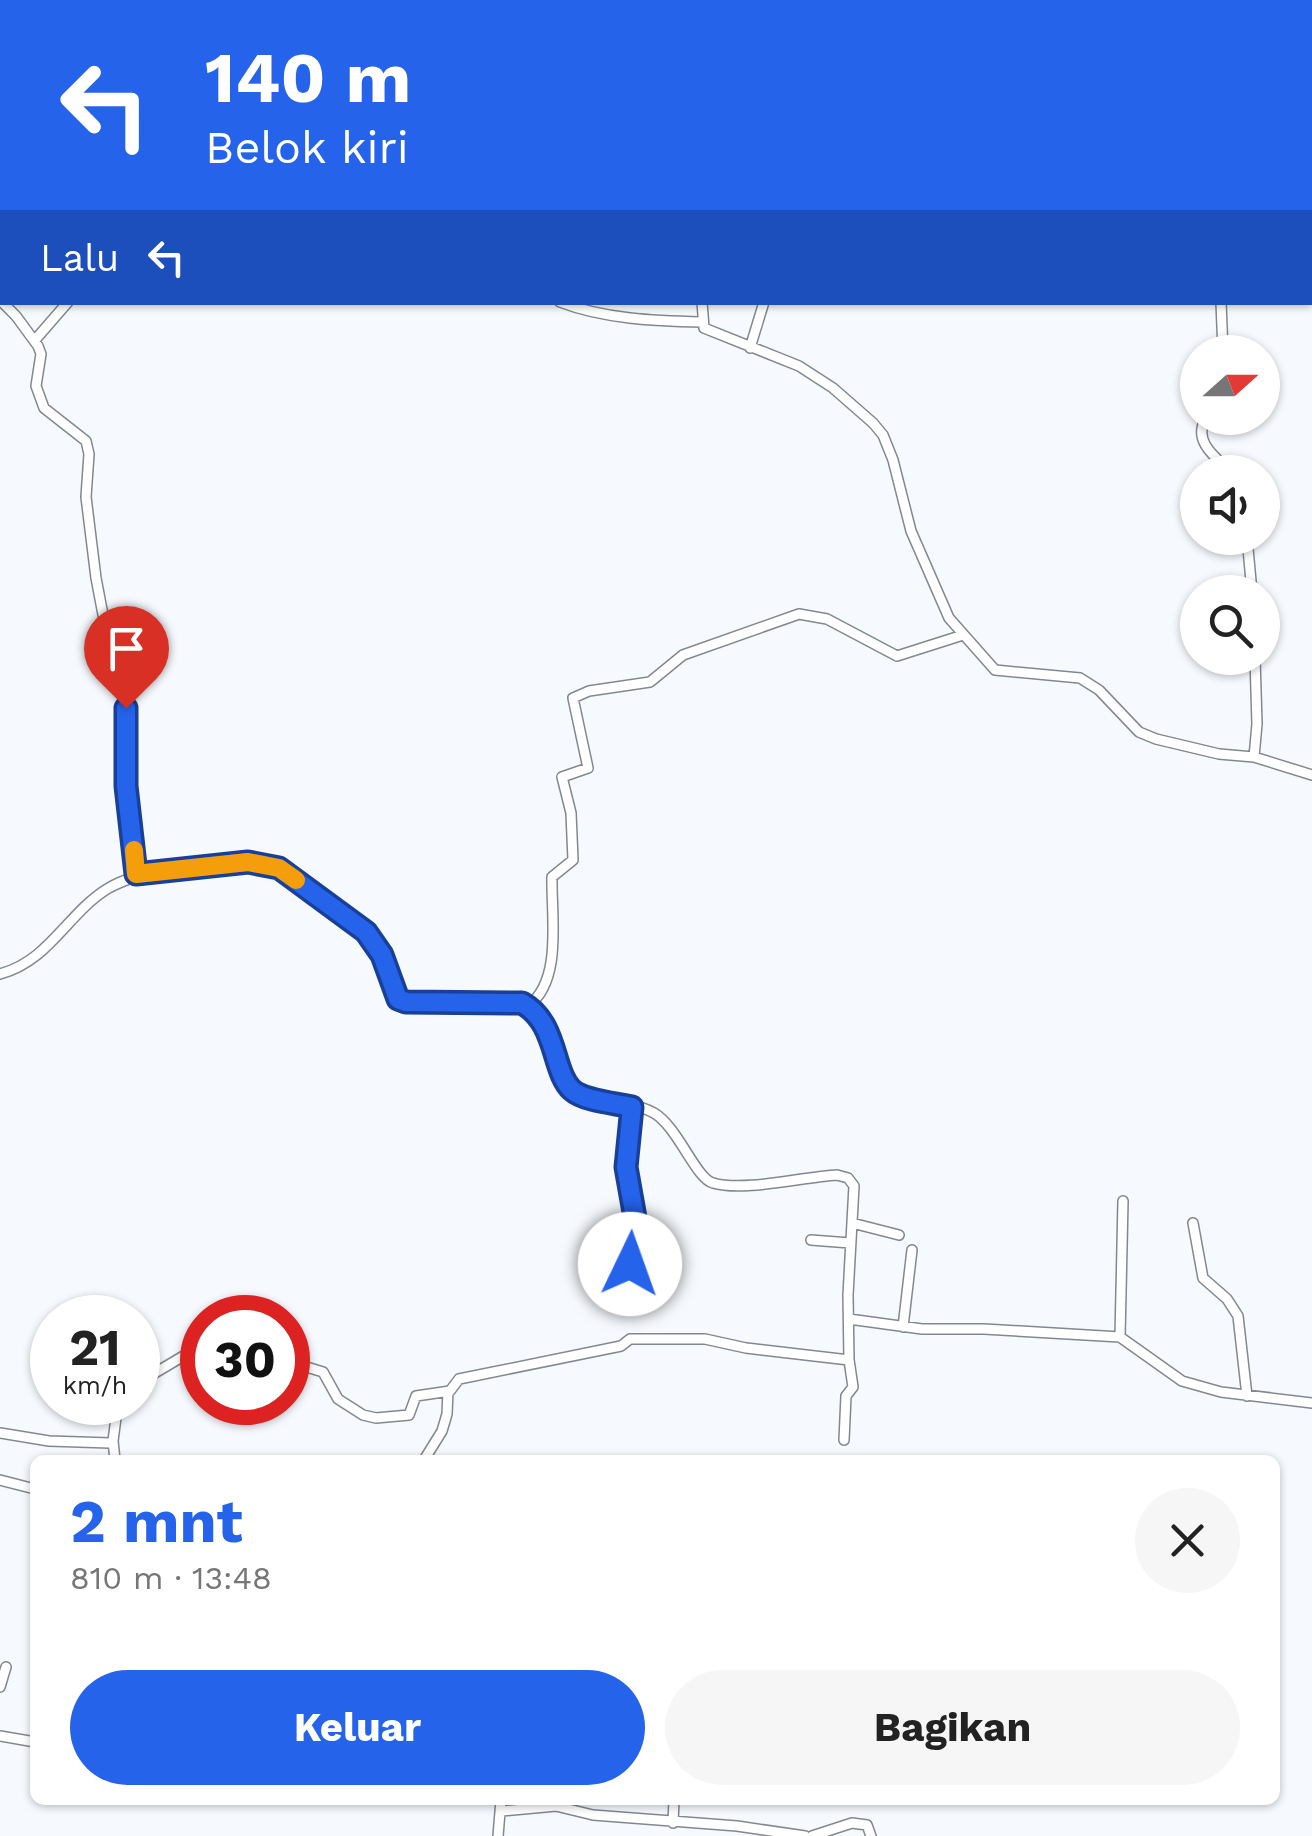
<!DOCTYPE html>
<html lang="id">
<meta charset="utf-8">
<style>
:root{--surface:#fff;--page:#f6f6f6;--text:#222;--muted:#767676;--accent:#2563eb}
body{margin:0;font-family:"Work Sans",sans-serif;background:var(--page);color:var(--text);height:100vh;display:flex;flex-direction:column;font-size:38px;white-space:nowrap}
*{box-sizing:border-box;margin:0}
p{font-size:32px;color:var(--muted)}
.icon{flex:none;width:55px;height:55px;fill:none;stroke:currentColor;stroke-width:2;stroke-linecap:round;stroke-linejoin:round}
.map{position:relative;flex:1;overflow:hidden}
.sheet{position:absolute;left:30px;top:1455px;width:1250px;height:350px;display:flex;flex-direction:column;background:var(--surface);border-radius:15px;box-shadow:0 2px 8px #0004}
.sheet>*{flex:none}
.hud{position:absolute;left:0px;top:0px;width:1312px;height:305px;box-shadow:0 2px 8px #0004;background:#2563eb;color:#fff;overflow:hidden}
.needle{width:65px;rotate:69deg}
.fabs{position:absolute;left:1180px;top:335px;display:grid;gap:20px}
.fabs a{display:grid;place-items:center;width:100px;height:100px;border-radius:50%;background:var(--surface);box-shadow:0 2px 8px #0004;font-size:50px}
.speed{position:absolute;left:30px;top:1295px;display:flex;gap:20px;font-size:50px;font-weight:700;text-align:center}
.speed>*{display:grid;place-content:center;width:130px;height:130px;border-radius:50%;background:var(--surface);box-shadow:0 2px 8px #0004;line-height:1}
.speed small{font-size:25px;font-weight:400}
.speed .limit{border:15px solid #d22;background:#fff;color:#111}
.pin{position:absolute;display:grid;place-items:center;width:85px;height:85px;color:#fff;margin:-102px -42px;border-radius:50% 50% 50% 0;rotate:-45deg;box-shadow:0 0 10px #0007}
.pin .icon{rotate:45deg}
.me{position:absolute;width:110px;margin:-55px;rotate:3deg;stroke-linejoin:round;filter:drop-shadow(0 0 8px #0008)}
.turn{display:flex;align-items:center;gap:35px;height:210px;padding:0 40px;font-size:45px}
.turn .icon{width:130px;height:130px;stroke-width:2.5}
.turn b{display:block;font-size:70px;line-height:85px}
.then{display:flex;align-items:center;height:95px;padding:0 40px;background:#0003;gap:20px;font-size:38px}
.round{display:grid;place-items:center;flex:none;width:105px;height:105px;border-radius:52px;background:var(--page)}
.head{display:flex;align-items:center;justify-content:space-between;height:170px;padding:0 40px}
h1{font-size:60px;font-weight:700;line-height:75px;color:var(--accent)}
.primary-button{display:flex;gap:20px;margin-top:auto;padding:20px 40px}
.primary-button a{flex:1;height:115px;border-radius:60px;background:var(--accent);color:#fff;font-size:40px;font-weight:700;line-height:115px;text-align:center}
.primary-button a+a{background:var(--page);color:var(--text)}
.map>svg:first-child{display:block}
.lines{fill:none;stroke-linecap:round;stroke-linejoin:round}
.minor-casing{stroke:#828892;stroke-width:12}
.minor{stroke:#fff;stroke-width:9}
.route-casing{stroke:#184099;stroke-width:25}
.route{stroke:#2563eb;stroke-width:18}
.slow{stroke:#f59e0b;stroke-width:18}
</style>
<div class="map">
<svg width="1312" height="1836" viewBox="0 0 1312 1836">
<rect width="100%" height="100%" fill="#f6f9fd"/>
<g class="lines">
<!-- minor casing -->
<g class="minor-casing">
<path id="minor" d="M1246,0L1250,2
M286,2V0
M561,2V0
M1310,22H1312
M1310,254H1312
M0,300L16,316L38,346L41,354L36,386L44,408L86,441L89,454L86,497L96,578L104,620L126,690L124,756L137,874
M560,302C604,319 655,321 702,322
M702,302L704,328L799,366L833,388L873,423L883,435L893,460L911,531L949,618L995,670L1080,678L1099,690L1139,732L1156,739L1219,754L1254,757L1312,775
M1221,302L1223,352
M35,340L68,302
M750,348L764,302
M1206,418C1192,441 1215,457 1231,472
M1247,538L1252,592
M1254,757L1257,724L1255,658
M0,974C49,961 67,914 107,889C138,870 227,854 263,863C291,870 351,914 370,937C385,956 385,978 398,999L406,1002L522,1003C558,1024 550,1074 578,1094C599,1098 636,1103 654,1113C678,1127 696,1179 713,1183C744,1192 802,1177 837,1175L848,1178L854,1186L848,1295L849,1360L746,1348L705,1339H630L621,1346L459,1379L450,1391L416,1396L409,1415L376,1418L363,1415L338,1399L323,1372L300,1365L288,1355
M528,1006C563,981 551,915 552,877L573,860L571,813L562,777L588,768L573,698L589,691L650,682L683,655L799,614L827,619L897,656L963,635
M632,1107L626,1167L637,1229C623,1251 633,1284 634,1309
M852,1223L899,1235
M1193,1223L1203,1278L1227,1299L1238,1316L1247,1396
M811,1240L850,1243
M849,1319L922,1329H984L1120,1337L1182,1381L1221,1392L1312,1403
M903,1327L912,1250
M1120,1337L1123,1201
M138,1383L202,1345
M0,1433L49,1441L110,1443L113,1441L118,1402
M844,1440L846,1396L853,1387L849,1360
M113,1441L115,1460
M424,1460L442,1431L447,1414L448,1391
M0,1480L35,1489
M0,1687L6,1667
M0,1736L35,1742
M502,1811L556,1806L593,1815L737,1826L805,1836
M673,1823L674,1800
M498,1836L501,1800
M812,1836L852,1823L867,1825L871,1836"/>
</g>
<!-- minor -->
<use href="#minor" class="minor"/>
</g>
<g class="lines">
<!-- route casing -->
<g class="route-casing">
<path id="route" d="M126,708V786L136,874L248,862L279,868L366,932L382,955L398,999L406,1002L522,1003C558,1023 552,1072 572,1090C584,1101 615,1103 632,1107L626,1167L637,1229L630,1239V1264"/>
</g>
<!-- route -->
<use href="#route" class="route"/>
<!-- slow -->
<path class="slow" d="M134,850L136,874L248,862L279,868L296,880"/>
</g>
</svg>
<div class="fabs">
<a><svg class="needle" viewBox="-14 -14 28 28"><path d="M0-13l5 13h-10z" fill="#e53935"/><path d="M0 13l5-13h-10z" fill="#767676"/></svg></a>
<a><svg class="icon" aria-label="sound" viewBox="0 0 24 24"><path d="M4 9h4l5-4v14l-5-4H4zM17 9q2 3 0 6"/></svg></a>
<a><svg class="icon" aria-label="search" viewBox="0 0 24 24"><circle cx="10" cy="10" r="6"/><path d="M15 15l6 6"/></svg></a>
</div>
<div class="speed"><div>21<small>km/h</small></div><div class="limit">30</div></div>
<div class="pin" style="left:126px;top:708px;background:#d93025"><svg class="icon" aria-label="arrive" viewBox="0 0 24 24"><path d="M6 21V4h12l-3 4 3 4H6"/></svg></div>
<svg class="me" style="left:630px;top:1264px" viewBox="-20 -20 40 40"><circle r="19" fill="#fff"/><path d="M0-13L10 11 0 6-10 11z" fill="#2563eb"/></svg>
<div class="hud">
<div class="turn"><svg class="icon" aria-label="left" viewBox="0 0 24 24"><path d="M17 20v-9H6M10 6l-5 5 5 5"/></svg><div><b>140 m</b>Belok kiri</div></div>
<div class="then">Lalu<svg class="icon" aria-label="left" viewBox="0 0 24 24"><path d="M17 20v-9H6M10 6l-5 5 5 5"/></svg></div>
</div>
<section class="sheet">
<div class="head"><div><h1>2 mnt</h1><p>810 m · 13:48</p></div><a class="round"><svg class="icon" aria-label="close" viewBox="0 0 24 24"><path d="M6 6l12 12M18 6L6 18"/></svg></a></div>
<div class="primary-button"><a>Keluar</a><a>Bagikan</a></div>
</section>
</div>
